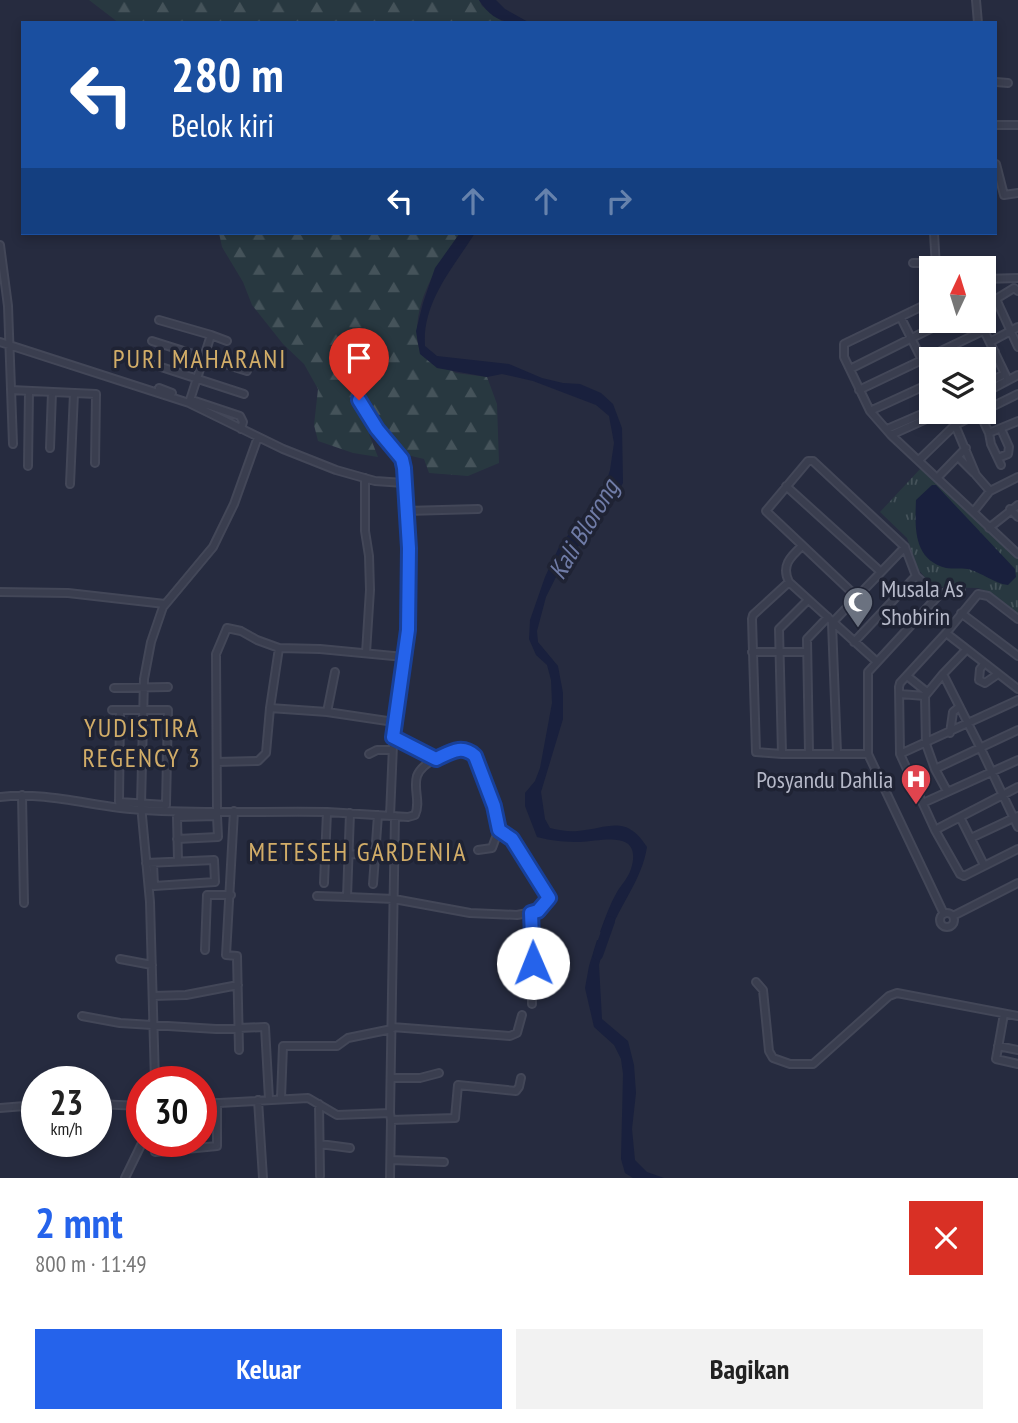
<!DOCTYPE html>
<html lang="id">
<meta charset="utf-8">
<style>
:root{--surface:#fff;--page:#f2f2f2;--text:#222;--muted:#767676;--accent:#2563eb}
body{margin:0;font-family:"PT Sans Narrow",sans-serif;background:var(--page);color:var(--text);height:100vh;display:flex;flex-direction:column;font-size:26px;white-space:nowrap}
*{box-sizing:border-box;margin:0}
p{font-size:23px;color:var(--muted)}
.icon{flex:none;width:38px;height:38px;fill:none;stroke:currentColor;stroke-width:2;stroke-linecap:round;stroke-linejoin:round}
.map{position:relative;height:1178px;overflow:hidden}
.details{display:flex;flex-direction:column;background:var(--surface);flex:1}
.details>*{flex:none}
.hud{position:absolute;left:21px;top:21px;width:976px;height:214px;border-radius:0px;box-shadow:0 4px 10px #0003;background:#1a4fa0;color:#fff;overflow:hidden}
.needle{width:46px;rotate:4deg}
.buttons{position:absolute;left:919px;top:256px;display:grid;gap:14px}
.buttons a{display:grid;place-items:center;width:77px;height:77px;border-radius:0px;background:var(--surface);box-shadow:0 4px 10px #0003;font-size:35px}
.speed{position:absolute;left:21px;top:1066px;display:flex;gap:14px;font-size:35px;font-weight:700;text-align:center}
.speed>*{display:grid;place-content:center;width:91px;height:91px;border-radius:50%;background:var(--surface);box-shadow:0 4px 10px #0003;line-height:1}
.speed small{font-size:18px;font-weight:400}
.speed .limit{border:10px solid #d22;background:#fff;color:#111}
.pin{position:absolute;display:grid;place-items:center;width:60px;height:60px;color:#fff;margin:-72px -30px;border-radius:50% 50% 50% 0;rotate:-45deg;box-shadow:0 0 7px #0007}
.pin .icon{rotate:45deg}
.me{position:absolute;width:77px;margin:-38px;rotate:359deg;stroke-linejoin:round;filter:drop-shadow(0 0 5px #0008)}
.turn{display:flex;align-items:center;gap:24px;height:147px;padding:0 35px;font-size:32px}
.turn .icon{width:91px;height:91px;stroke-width:2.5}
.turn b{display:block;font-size:49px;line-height:60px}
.lanes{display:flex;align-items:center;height:66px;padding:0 35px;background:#0003;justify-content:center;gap:35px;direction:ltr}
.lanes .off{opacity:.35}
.round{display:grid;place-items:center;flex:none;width:74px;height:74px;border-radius:0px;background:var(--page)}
.head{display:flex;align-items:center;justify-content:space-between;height:119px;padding:0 35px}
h1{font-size:42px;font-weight:700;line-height:52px;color:var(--accent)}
.primary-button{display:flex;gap:14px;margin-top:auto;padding:14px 35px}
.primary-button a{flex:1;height:80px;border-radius:0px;background:var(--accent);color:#fff;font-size:28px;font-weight:700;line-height:80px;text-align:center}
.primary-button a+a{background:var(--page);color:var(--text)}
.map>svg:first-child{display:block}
.forest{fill:url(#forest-firs)}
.park{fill:url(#park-tufts)}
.water{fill:#19203d}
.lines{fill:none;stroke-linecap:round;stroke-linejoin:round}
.river{stroke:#19203d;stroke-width:10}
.minor-casing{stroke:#434758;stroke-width:10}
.minor{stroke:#3a3e4f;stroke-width:6}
.route-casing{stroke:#184099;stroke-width:18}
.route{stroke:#2563eb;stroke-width:12}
.labels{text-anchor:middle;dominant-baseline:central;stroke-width:7;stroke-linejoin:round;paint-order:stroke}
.poi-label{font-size:24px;fill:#b6b9c9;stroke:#1f2334;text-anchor:start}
.neighbourhood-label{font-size:26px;letter-spacing:2px;fill:#d2ad68;stroke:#1f2334}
.water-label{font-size:26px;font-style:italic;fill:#707ca7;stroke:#1f2334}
</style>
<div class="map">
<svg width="1018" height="1178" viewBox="0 0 1018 1178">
<defs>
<pattern id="forest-firs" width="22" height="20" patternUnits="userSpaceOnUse" patternTransform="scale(1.75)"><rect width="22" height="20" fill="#283840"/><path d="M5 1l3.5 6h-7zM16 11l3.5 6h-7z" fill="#45535a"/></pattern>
<pattern id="park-tufts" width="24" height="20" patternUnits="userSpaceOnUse" patternTransform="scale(1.75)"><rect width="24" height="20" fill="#283840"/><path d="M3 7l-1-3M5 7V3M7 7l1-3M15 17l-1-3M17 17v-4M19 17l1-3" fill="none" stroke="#45535a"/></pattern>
</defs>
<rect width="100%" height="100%" fill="#262b3f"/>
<!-- forest -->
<path class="forest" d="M89,0H479L482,6L504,23H119Z
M219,233H460C440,261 417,295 417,332C416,339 419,347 420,353L456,373L487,377L497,404L499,463L468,476L429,473L424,459L403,454L381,428L369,434L378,457L353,453L318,441L314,425L318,389L304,364L283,344L252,305L243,282L222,247Z"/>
<!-- park -->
<path class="park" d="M921,468L932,474L1018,557V614L987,591L978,588L939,587L928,581L918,569L907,538L880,512Z"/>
<!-- water -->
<path class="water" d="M479,0H496L505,9L530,23C506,23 493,22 479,0Z
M460,233H475C453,268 422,302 425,346L437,356L509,364L542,378L563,383L580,384L601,393L613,404L622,428L623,483L612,502L558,573L546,597L537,631L538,642L558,666L563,693V719L541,792L545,819L550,828C559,830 568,832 578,831C609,828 626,814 647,847C642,880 620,904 609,935L600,932C605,918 610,904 617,892C622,884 628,878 631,869C643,829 602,841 580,842C566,842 551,841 537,837L525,806V793L535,781L540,768L552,703L551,680L547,665L536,655L529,639L530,620L545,577L559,547L604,489L610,470L614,443L609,416L596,405L533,381L502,374L487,377L437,368L420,354L416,331L423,303L435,268Z
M932,485H936L1015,569L1016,577L1008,585C993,583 983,573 968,569C961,568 953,569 946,568C913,559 915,528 916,500Z
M597,940L605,942L599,965L602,1019L628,1041L634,1065L636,1093L632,1129L635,1160L647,1172L664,1178H633L625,1173L621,1159L623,1074L621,1059L614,1045L594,1027L585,988L589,966Z"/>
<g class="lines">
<!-- river -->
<path class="river" d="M598,955L610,921"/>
<!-- minor casing -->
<g class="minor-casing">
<path id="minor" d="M976,0L978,23
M996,82L1008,83
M996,125H1018
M996,164L1004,195L1018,193
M934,233L936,268
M0,245L8,306L13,444
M913,263H935
M984,279L1018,278
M984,299H996L1014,288L1018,291
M996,299L1018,347
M931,302L844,344V357L870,411L891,435L944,411
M901,318L931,378
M159,320L211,335
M979,320L1008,380
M152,341L247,371
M0,342L189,403L283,449L336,470L375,481L404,483
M990,342L1018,327
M981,359L995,352
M155,365L244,394
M850,369L948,320
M984,384L1005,374
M159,388L172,393
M11,390L96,394L95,463
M859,390L985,330
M984,393L1018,375
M359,399L377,429L402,459L404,468L409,548L408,630L394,722L390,816
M190,400L211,335L227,341
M192,400L240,416L243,422L241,429
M870,411L931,383
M980,414L989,433L1018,421
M955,425L976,475L990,491
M887,429L931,410
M989,433L991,444L1001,465
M891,435L1018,554
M50,448L52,392
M958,457L974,473
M998,458L1008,454L1009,447L1001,429
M920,459L955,425L1018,394
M28,466L29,391
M938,477L966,448
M365,478V531L369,556L370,590L366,653
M70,484L74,393
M786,486L881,572
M1010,509L1018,517
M406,511L478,509
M974,511L990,491L1018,477
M989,528L1018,505
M802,546C790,557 781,566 789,582L876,661
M789,582L753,615L752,619L756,752L782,754H868
M0,592L68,593L165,604
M858,598L766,511L808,461H813L905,547L916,576L938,596
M961,613L1018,656
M1018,619L988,596L978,594L946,633L900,683L899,687L900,754L935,830L960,874L964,876L1018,849
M832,623L837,753
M832,623L905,547
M946,633L1018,689
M854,642L916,576
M752,652H806
M984,664L980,669L979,680L985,683L998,674
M943,674L981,749L1018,827
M907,676L927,692
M114,688L168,687
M900,694L925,696
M270,708L327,712L394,722
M112,710H168L166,805L119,802L120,710
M327,712L335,672
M950,733L953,712L959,707
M393,738L436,759
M809,753L807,639L828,617
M369,754L377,750H392
M782,754L779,629L808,600
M900,754L1018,700
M217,762L258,761L266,753L270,708L279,648
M935,769L1018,730
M947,791L935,769L926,744L925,696L943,674L966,650
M22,795L24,903
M0,797C49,791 96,808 144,810C205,814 267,811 327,812L408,817L415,815C421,802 413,789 417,776C422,762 450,750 464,749C488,758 491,808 499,829L512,839L549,898L538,911L517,915L470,913L394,899L347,897L350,813
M923,803L1018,760
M217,811L216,654L227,628L241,631L257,640L279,648L320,649L404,657
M234,811L226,955L237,956L239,1050
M960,817L984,865
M935,830L1018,787
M971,838L1018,816
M177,839L218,837L217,816L177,817L178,861
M478,850L492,848L499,829
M326,853L376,855
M146,863C169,862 191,861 214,860L215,882L154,886L153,863
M324,883L327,812
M373,884L378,815
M317,896L347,897
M531,913L532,1004
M940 920a7 7 0 1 1 14 0a7 7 0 1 1-14 0Z
M944,914L868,754V672L938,596L947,591L961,590
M953,916L1018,883
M205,950L207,895H231
M120,959L152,965
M756,982L763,990L769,1051L773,1058L790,1064H813L889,996L897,993L1018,1016
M153,996L186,995L238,985
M1004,1014L996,1059L1018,1064
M82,1016L120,1023L216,1029L265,1027L269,1099
M392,1027L510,1036L517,1033L522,1015
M998,1046L1018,1050
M391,1078H420L439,1073
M155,1082L150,902L141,805L144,679L151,642L163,607L213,547L234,504L258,437
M281,1098L283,1046H337L348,1038L392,1029
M258,1100L263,1178
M96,1104L142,1106
M201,1104L308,1098L337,1115L390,1113L395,816
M319,1104L320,1176
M0,1108L37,1105
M390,1113L391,1120L455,1118L458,1085L516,1091L519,1087L521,1078
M154,1141L155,1152L217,1146V1103
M320,1144L350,1148
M391,1160L444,1162
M125,1178L143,1141
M390,1178L391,1120"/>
</g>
<!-- minor -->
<use href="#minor" class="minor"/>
</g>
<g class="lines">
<!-- route casing -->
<g class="route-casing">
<path id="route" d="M359,400L377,429L402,459L404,468L409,548L408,630L393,737L436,759C451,752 462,744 475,756L494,806L499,830L512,839L549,898L538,911L531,913L533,963"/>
</g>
<!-- route -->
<use href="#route" class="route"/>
</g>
<!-- icons -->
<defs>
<g id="mosque-pin" transform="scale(1.575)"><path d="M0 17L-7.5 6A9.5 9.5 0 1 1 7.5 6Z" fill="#6b7280" stroke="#1f2334"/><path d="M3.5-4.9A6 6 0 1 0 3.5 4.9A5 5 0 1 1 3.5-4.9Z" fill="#fff"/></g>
<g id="hospital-pin" transform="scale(1.575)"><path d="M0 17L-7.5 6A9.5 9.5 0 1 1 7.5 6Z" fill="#e0444e" stroke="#1f2334"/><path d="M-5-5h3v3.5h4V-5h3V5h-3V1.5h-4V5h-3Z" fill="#fff"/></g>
</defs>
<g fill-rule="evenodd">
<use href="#mosque-pin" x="858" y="602"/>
<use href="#hospital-pin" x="916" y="779"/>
</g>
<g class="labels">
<!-- poi labels -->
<g class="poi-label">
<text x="881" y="588">Musala As<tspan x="881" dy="28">Shobirin</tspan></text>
<text x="893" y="779" text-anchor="end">Posyandu Dahlia</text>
</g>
<!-- neighbourhood labels -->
<g class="neighbourhood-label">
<text x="200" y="358">PURI MAHARANI</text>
<text x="142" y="727">YUDISTIRA<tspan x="142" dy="30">REGENCY 3</tspan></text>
<text x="358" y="851">METESEH GARDENIA</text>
</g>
<!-- water labels -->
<g class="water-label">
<text transform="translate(583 529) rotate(-59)">Kali Blorong</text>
</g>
</g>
</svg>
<div class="buttons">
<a><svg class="needle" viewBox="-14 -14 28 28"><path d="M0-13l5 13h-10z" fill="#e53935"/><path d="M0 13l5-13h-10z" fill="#767676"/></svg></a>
<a><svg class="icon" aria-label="layers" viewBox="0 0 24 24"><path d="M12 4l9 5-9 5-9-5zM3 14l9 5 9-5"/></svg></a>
</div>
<div class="speed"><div>23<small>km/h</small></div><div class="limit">30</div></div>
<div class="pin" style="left:359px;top:400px;background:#d93025"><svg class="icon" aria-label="arrive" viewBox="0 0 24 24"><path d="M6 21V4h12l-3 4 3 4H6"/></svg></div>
<svg class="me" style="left:533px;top:963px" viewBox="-20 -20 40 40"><circle r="19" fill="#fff"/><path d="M0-13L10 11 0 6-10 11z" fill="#2563eb"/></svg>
<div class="hud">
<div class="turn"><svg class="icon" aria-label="left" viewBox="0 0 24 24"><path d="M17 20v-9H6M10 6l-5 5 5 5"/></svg><div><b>280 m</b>Belok kiri</div></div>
<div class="lanes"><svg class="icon" aria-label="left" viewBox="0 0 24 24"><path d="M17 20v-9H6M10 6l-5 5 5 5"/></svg><svg class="icon off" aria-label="ahead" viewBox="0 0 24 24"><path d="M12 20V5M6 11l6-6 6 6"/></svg><svg class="icon off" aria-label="ahead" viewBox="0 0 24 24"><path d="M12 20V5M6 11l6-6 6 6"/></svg><svg class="icon off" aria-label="right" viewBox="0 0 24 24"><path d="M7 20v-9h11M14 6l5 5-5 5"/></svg></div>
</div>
</div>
<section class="details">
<div class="head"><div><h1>2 mnt</h1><p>800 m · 11:49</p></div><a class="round" style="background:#d93025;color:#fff"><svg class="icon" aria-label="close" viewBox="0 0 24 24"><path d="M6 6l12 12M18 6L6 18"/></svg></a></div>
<div class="primary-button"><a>Keluar</a><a>Bagikan</a></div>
</section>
